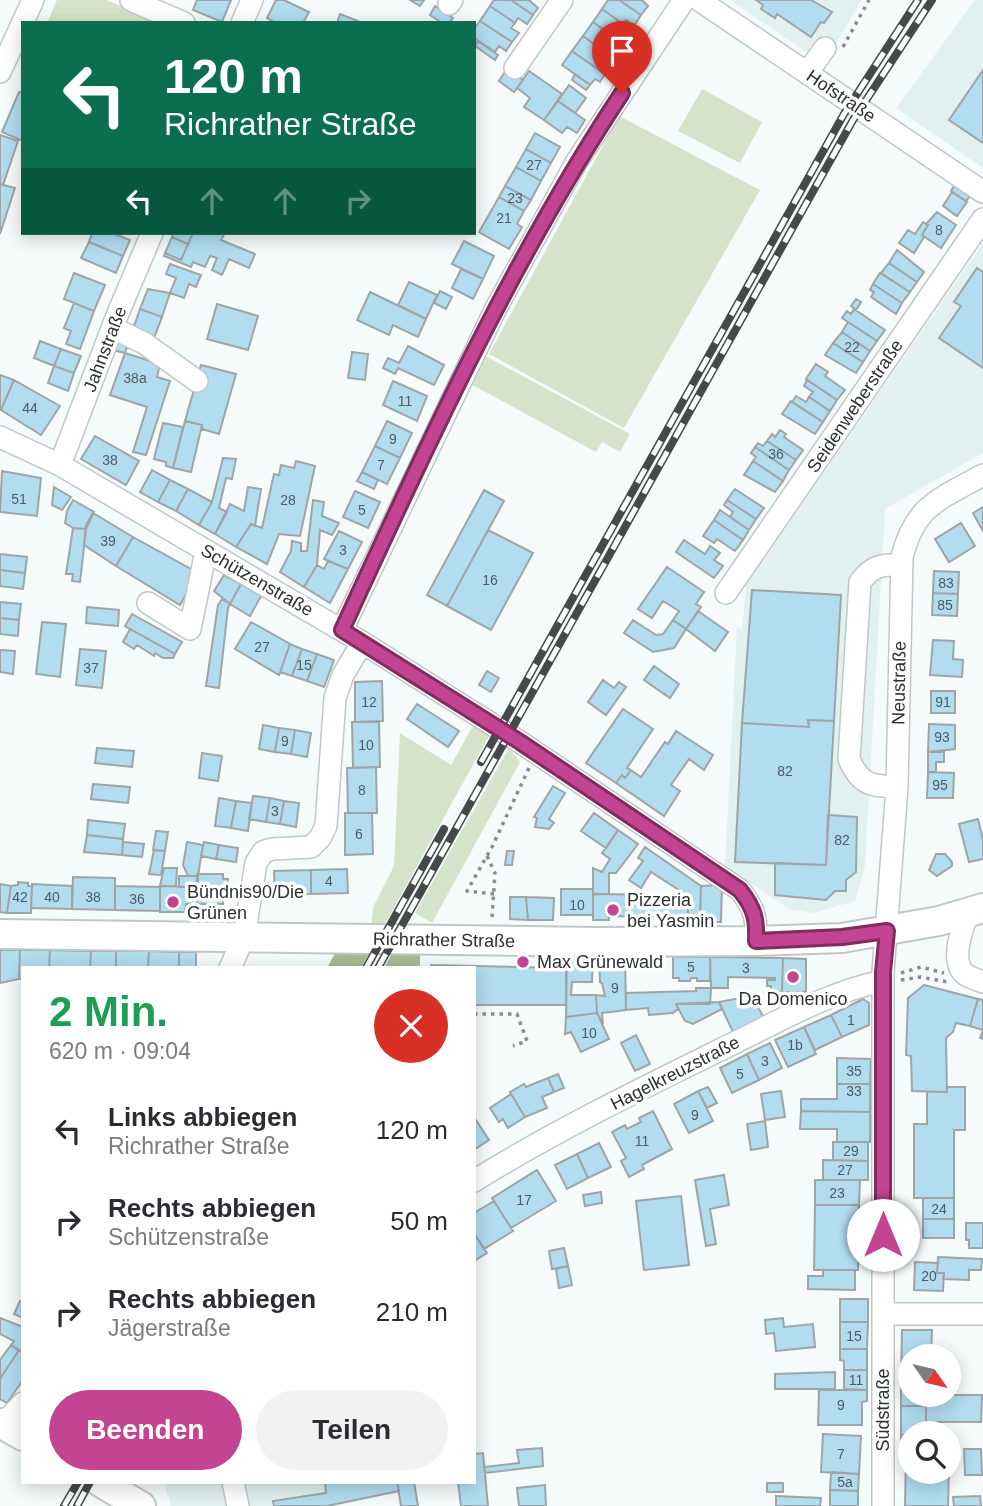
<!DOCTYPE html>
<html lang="de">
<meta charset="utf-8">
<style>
:root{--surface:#fff;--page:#f2f2f3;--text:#2b2b33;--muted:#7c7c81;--accent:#c34490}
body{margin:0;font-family:Arial,sans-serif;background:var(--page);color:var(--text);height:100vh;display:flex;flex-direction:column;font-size:26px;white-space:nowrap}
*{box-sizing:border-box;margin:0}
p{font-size:23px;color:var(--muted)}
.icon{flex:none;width:38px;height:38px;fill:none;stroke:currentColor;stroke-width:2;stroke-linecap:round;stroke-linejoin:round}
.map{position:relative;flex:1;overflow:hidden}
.side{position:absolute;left:21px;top:966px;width:455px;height:518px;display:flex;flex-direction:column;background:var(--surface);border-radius:0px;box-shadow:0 4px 18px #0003}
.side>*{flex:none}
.guide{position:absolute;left:21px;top:21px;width:455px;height:214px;border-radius:0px;box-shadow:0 4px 18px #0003;background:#0b6e4f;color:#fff;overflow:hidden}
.needle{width:46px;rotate:124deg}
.buttons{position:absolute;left:898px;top:1344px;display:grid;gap:14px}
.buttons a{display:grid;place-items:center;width:63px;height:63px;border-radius:50%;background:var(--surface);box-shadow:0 4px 18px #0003;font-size:35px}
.pin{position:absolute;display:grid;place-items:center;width:60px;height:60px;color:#fff;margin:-72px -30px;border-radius:50% 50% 50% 0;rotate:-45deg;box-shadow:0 0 7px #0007}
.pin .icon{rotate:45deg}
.me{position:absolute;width:77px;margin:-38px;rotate:0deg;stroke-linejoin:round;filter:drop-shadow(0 0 5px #0008)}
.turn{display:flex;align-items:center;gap:24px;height:147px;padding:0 28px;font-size:32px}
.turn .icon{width:91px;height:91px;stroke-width:2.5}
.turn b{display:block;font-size:49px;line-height:60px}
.lanes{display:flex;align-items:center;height:66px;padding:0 28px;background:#0003;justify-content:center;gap:35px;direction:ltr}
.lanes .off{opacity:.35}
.round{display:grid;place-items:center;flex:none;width:74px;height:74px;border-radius:37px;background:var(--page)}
.summary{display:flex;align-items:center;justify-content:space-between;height:119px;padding:0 28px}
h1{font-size:42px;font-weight:700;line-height:52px;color:#1e9e55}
.action{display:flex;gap:14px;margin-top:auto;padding:14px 28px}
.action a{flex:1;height:80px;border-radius:42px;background:var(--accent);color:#fff;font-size:28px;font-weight:700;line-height:80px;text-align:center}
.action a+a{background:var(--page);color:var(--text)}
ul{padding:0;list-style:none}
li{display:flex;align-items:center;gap:21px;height:91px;padding:0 28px}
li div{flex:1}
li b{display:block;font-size:26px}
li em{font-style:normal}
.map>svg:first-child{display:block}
.built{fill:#e1f1f0}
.green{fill:#d4e3ca}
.forest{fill:#a6bb99}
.building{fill:#b1ddef;stroke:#9fa4a6;stroke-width:2}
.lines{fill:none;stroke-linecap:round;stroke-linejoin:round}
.minor-casing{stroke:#c1c7c7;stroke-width:24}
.major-casing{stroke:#c1c7c7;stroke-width:32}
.path{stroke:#898e8d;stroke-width:3.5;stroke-dasharray:3.5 5;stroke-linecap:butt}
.minor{stroke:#fff;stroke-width:21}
.major{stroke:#fff;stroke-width:28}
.rail-casing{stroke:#464949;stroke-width:8}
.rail{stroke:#fff;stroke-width:5;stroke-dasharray:16;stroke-linecap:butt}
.route-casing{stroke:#7f2c5e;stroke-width:18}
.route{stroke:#c34490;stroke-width:12}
.poi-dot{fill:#c34490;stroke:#fff;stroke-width:2.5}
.labels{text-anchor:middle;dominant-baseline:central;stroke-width:7;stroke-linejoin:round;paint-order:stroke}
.number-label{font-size:14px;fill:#4e5b60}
.street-label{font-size:18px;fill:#2d3030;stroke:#fff}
.poi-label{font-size:18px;fill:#2d3030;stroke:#fff;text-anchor:start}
</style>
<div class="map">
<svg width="983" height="1506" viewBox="0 0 983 1506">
<rect width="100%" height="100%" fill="#f4fbfa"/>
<!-- built -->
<path class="built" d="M730,0H862L824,64Z
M975,0H983V168L896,108Z
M983,243V453L885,509L865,865L855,901L814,913L789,909L725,866L737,627L742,631L748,567L762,562Z
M164,1482H397L399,1491L327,1506H171Z"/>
<!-- green -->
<path class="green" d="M57,0H106L163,23H47Z
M702,89L762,122L740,163L678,131Z
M619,116L760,190L624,428L489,354Z
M482,354L630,434L620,452L602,442L596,452L467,382Z
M473,726L489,736L382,929L371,925L374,905L394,866L400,733L451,765Z
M509,748L520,762L432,923L415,913Z"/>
<!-- forest -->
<path class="forest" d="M339,946H373L361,968H327Z
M395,948L420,949V968H384Z"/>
<!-- building -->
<path class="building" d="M197,0H231L222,22L193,10Z
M276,0H284L309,12L303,23H276L267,18Z
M410,0H424L420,6Z
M494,0H511L533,15L527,24L518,18L515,23L490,6Z
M511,0H529L538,8L533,15Z
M608,0H619L641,15L634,26L626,20L623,24L602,9Z
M619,0H642L648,6L641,15Z
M756,0H811L832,12L824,23L821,22L811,37L777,14L775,18L761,9L763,5Z
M435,6L453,18L449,23H442L430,15Z
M490,6L515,23L511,28L519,33L512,42L480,21Z
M602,9L623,24L620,28L629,34L623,43L593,22Z
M340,14L358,21L357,23H337Z
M480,21L512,42L506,51L499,46L495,52L474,38V29Z
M593,22L623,43L616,53L608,47L605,52L583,36Z
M583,36L605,52L601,57L612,64L605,74L572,51Z
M478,41L498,55L495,60L475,46Z
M572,51L605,74L600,82L595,79L590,85L562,65Z
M507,69L523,80L514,92L499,81Z
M983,70V143L949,120Z
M529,71L562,94L544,120L524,107L530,98L517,88Z
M575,74L590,85L586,90L572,80Z
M569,85L586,98L575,113L558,101Z
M19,92L23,93V141L2,132Z
M558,101L585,120L577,133L567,127L562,133L544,120Z
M535,133L560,147L551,163L526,149Z
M0,135L18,141L3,185L0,184Z
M526,149L551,163L541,181L516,167Z
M516,167L541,181L531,200L505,186Z
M0,184L15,188L0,234Z
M505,186L531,200L524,211L499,197Z
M954,186L970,196L966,201L951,191Z
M952,192L967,202L957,216L943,206Z
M499,197L524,211L517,224L522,227L509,249L479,232Z
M937,212L956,225L941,248L922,235L928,225L926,224Z
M923,222L928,225L922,235L924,237L914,253L899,243L908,230L915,234Z
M92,233H112L130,240L123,256L89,242Z
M173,233H193L188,244L172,237Z
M193,233H225L221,240L255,254L249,268L229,259L222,275L212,270L217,258L210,256L205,267L193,262L191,267L164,256L165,253L181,260Z
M172,237L188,244L181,260L165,253Z
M464,241L494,256L483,279L452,264Z
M89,242L123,256L116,273L81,258Z
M897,250L924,272L917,282L889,263Z
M889,263L917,282L910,292L881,273Z
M170,264L201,275L196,287L189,284L184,298L170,293L176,278L166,274Z
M977,268L983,272V368L939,338L961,306L954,302Z
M461,269L483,279L473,299L452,288Z
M74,273L105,285L94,311L64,299Z
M880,273L910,292L902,303L873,284Z
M409,282L437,295L426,319L398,305Z
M873,284L902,303L896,314L871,297L874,292L870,290Z
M148,289L170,293L162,317L140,309Z
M440,291L452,297L446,309L434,303Z
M370,292L426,319L418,337L393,325L389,335L357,320Z
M856,299L861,302L856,310L851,306Z
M74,303L94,311L80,349L66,344L71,331L64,328Z
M217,304L258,316L248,350L207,339Z
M140,309L162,317L154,338L133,329Z
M854,309L885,330L877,341L842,318L847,311L851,314Z
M848,322L877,341L870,351L842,332Z
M842,332L870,351L863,362L833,343Z
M118,335L130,339L125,353L113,350Z
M40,341L61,349L54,366L34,358Z
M833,343L863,362L856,373L825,355Z
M408,346L444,365L434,385L398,368L395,374L383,368L388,358L399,363Z
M61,349L81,356L74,373L54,366Z
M352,352L368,354L365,380L348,378Z
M125,353L160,364L157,377L170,381L146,455L133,452L147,407L110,395Z
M816,364L828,372L825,376L845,390L837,400L806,379Z
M201,365L236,374L219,434L202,429V425L185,421Z
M54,366L74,373L68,391L48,383Z
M0,375L14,380L1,410H0Z
M14,380L60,406L41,435L1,410Z
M807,380L837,400L830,411L809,397L813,392L804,386Z
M393,381L427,396L417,421L383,405Z
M796,396L806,402L809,397L830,411L823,422L792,402Z
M791,401L823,422L815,434L782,414Z
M185,421L202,425L191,472L173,468Z
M387,421L412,433L400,458L375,446Z
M163,423L183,427L173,468L166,466V462L154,459Z
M780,430L786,434L784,437L803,450L796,460L767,441L772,434L775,437Z
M95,436L139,461L126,485L81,459Z
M767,441L796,460L789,470L755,447L758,443L763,446Z
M375,446L400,458L387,484L362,472Z
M755,447L789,470L783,481L753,461L756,457L751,453Z
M223,458L236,459L232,479L226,478L219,508L227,512L215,534L199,525L212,502Z
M296,461L315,466L300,536L279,534L267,564L236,547L251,524L262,528L274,474L279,475L281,465L294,468Z
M753,461L783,481L775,492L744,475Z
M152,470L170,480L158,502L140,492Z
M2,471L41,478L37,516L0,512Z
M362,472L378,480L374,489L357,481Z
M170,480L188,489L176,511L158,502Z
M54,487L71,497L62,510L52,505Z
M248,487L261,489L255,526L251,524L236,547L215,534L230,504L244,511Z
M188,489L212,502L199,525L176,511Z
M735,489L764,508L756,519L727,500Z
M484,490L504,501L447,606L427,595Z
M355,491L380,502L368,528L343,517Z
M73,500L94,512L86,529L73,528L65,523L67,511Z
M313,500L324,502L322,516L339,523L332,535L320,530L317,565L304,587L280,572L291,551L292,541L301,543V551H307Z
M727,500L756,519L749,530L730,517L733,512L724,505Z
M983,507V531L973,513Z
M720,510L749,530L743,540L714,520Z
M93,513L133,537L116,566L84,545L86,525Z
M714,520L743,540L735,551L717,539L714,543L703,536Z
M961,523L975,546L949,562L935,539Z
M73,528L86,529L80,582L72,581L73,574H66Z
M488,530L533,553L491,630L447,606Z
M339,531L362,542L348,569L324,559Z
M133,537L198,573L180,605L116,566Z
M684,540L705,554L710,546L720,553L714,560L723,566L714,578L676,552Z
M0,554L27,557L25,573L0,570Z
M328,561L348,569L330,603L304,587L317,565L324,569Z
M667,567L704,592L696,604L701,607L686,629L673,620L679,611L663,601L652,618L638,609Z
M0,570L25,573L23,589L0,586Z
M934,571L959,572L958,594L933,593Z
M224,575L241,584L230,604L214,591Z
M241,584L261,596L250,616L230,604Z
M752,590L841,595L834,721L808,720L809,727L742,723Z
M933,593L958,594L957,616L932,615Z
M222,599L230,604L228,608L219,688L206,686L218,605Z
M0,602L21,604L19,620L0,618Z
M87,607L119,610L118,626L86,623Z
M698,611L728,632L715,651L686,629Z
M132,614L182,642L175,654L125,626Z
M0,618L19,620L18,636L0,634Z
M633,620L656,635L663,634L673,620L686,629L674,648L653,652L624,633Z
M42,622L66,624L60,677L36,674Z
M251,622L290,644L279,675L235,649Z
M130,629L175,654L173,658H163L155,653L154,656L137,645L134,649L123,642Z
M933,640L954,641L953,659L963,660L962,677L930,675Z
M290,644L302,649L292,676L280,672Z
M80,649L106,651L102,688L76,685Z
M302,649L317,654L307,681L292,676Z
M0,650L15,651L13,674L0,672Z
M317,654L334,660L324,687L307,681Z
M654,666L679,684L670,698L644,680Z
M487,671L499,678L491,692L479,685Z
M603,680L614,688L619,682L626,687L606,715L588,702Z
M382,681L383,721L355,722V682Z
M931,691H955V713H931Z
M417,704L459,731L448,747L407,719Z
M623,709L653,729L627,768L631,770L625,778L622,775L616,783L586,763Z
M808,720L834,721L826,865L735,862L742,723L809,727Z
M352,722H379L380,767L353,768Z
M929,724L955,725V749L928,752Z
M263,725L279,728L275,752L259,749Z
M279,728L295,730L291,754L275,752Z
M295,730L311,733L307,757L291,754Z
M676,731L713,755L704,770L689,759L671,785L680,791L664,816L616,783L622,775L625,778L631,770L641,777L665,742L668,744Z
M97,748L134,751L132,767L95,763Z
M928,752H944V762H936V772H928Z
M202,753L222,756L218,781L199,778Z
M376,767L377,813H348L347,768Z
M928,772L954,773L953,798H927Z
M93,784L130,787L128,803L91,799Z
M553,786L565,793L549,819L554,823L549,829L535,827L537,818L534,817Z
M253,796L270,798L266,822L249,819Z
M219,798L236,801L231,828L215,826Z
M270,798L284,801L280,824L266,822Z
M236,801L252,803L248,831L231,828Z
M284,801L299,803L296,827L280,824Z
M345,813H372L373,854L345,855Z
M594,813L618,830L606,848L581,831Z
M828,815L857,817L856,872L846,880V891H835L826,900L775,895V863L826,865Z
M978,819L983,840V859L969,862L959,824Z
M88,820L125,824L123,839L87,835Z
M618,830L638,844L616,873H609V894H593V868L602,872L610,859L602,853Z
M156,831L168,832L165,851L153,850Z
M87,835L123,839L122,855L84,852Z
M123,842L144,844L142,857L122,855Z
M187,842L203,845L198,876H188L183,865Z
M204,842L219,845L216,859L201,856Z
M219,845L238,848L236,862L216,859Z
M645,847L701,886L700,915L688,914V896L651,872L641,888L629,880L643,861L638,858Z
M154,850L165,851L161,875L149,874Z
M507,851H514L512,865H505Z
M936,854H945L952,862V866L937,876L929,870Z
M164,868H177L176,886H160Z
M347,869L348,893L311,894V870Z
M311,870V894L275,895L274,871Z
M197,874H223V879H228V893H223V904H197Z
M179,876H198V887H179Z
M73,877L115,878V910L72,909Z
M18,882L28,883V886H32L31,913H7L11,886L18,885Z
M0,884L11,886L7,913L0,912Z
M32,884L72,886V909L31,908Z
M722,885L721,922H700L701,886Z
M115,886L160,887V911L115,910Z
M160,886L197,887V904H186L185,912H160Z
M561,889H593V915H561Z
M593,894L678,895L679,907H688V921L678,920V917L609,916V920H593Z
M510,897H526L528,920L510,919Z
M526,897L554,898L553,920H528Z
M0,950H20L19,979L0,983Z
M20,950H50L49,968H23V979H19Z
M50,950L91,951L90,968H49Z
M91,951H116V968H90Z
M116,951H149L148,968H116Z
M149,951L179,952V968H148Z
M179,952H196V968H179Z
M567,956H593L592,982H572L571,995H596L597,1013L566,1017Z
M599,956H625L626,1010L602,1013L603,1024L597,1013L596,995L605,996L602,983L600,982Z
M673,957H710V981H697V978H691L690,981H679V978H673Z
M710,957L783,958L782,992H771V986H767V980H775V978L728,977V988H711Z
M783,958L806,959V992H782Z
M431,965L566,968V1005H474V968H431Z
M924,985L978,999L970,1026L956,1023L953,1032L946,1038L947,1092L912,1091L911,1056L906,1055L908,998Z
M696,988H711L710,1004H676L678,1009L673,1013L649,1015L648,1008L626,1010V993L696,991Z
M740,998L743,1004L753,998L764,1018L733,1032L719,1002Z
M863,999L869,1003V1025L842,1037L831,1015Z
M978,999L983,1000V1039L980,1038L983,1030L970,1026Z
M719,1002L722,1009L693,1024L685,1021L676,1004Z
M597,1013L609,1039L581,1052L571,1032L565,1034L566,1017Z
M831,1015L842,1037L815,1050L804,1027Z
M804,1027L816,1054L788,1067L775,1040Z
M636,1035L650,1064L635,1071L621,1043Z
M770,1043L782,1068L759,1080L747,1054Z
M747,1054L759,1080L732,1093L720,1068Z
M837,1058L871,1059L870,1084H837Z
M558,1074L564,1088L554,1092L548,1078Z
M548,1078L554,1092L542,1097L547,1108L525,1117L510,1092L524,1084L526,1087Z
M837,1084H870V1112L801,1111V1099H837Z
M708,1087L717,1103L707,1108L698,1091Z
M947,1087H965V1130H954V1198H914V1124H927V1092H947Z
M698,1091L713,1121L689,1133L674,1104Z
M781,1091L785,1117L765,1120L761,1094Z
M511,1094L525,1117L508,1128L503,1119L499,1122L490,1108Z
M653,1111L672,1149L642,1165L644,1169L629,1177L621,1161L626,1158L612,1132L625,1125L627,1129L641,1122L639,1118Z
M801,1111L870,1112V1142H837V1129H800Z
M474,1117L489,1140L474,1150Z
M765,1121L768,1147L751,1150L747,1124Z
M833,1142H868V1161L833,1160Z
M599,1143L611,1167L588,1178L577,1154Z
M577,1154L588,1178L567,1189L555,1165Z
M823,1160L868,1161V1180H823Z
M537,1170L556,1201L511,1228L492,1198Z
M724,1175L729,1205L710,1209L716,1244L706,1246L695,1180Z
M815,1180H860L859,1205H815Z
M601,1192L602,1203L585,1206L583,1195Z
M681,1196L689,1265L644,1270L636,1201Z
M923,1198H954V1219H923Z
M494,1201L513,1231L484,1249L474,1233V1213Z
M815,1205H859L858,1270H814Z
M923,1219H954V1238H923Z
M966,1223H983V1248H969V1240H966Z
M474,1233L487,1253L474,1261Z
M564,1248L568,1266L552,1269L549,1251Z
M938,1257L982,1259L981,1270H969V1280L943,1279L944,1273H937Z
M915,1262L938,1263L937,1273H944L943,1291L914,1290Z
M568,1266L572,1285L559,1288L556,1269Z
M823,1270H855V1290L808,1289V1276H823Z
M840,1299H868V1322H840Z
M20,1301L23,1302V1318L14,1314Z
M0,1318L23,1327V1353L11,1345L14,1341L0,1334Z
M783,1318L784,1327L813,1324L815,1347L776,1351L774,1333L766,1334L765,1320Z
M840,1322H868L867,1349H840Z
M902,1330H932L931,1356H910V1384H901Z
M11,1345L19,1350L0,1379V1360Z
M840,1349H867V1370H844V1361L840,1360Z
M19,1350L23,1353V1380L7,1403L0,1399V1379Z
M844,1370H867V1390L844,1389Z
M835,1372V1389H775V1374Z
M901,1384H910V1395H926V1406H901Z
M819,1390H867V1401L862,1402V1425H818Z
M926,1395H982L981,1422H926Z
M901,1406H926V1433L901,1435Z
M823,1434L861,1436L859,1474L821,1472Z
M901,1435H910V1454H901Z
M542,1448L543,1466L485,1473L484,1467L519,1463L517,1450Z
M964,1449H981L982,1475H965Z
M483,1453L488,1506H461L458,1482H474V1454Z
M906,1456H910V1472H948L949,1466L948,1506H905Z
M831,1472L859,1474L858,1491L830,1490Z
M329,1482H397L399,1491L327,1506H274L273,1501L326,1493L325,1483Z
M397,1482H414L418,1506H401Z
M767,1483H783V1492H767Z
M545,1485L546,1506H519L517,1488Z
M830,1490L858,1491V1506H830Z
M776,1496L821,1498L820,1506H776Z
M980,1496L981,1506H954L953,1497Z"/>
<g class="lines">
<!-- minor casing -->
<g class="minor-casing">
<path id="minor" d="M131,0L184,23
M699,0L983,192
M449,4L452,0
M242,23L252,0
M515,68L562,0
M0,72L33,0
M807,73L825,48
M113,328L144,343L197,381
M0,437L60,465L360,641L520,742L740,890C754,908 757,918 756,941
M60,465L116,318L152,233
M726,593L983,219
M148,603L190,629L206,551
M342,630L496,308L577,161L684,0
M897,787C871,786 860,785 849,759L860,582C872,566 882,564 902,565
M968,913C962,929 949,962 966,975C971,978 978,980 983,982
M230,968L244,937L256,863L263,852L272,849L311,847L320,838L326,826L335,698L343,675L362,643
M474,1181C556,1130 643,1088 730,1045C780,1021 828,992 883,981
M883,1314H983
M0,1427L23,1403
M233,1482L238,1506
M883,1506V972L897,787L902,557C915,505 940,499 983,475"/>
</g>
<!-- major casing -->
<g class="major-casing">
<path id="major" d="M0,934L595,942L756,941L842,938L939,921L983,908
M0,1423L23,1436
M100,1482L141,1506"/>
</g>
<!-- path -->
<path class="path" d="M843,47L869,0
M487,856L495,873L492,918
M494,894L467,891L492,847L529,768
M901,973L921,967L944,973
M901,980L920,977L948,982
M474,1014H517L527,1041L513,1046"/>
<!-- minor -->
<use href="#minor" class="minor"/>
<!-- major -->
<use href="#major" class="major"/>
<!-- rail casing -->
<g class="rail-casing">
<path id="rail" d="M481,762L844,114L918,0
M366,968L444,829
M378,968L853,120L932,0
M64,1506L78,1482
M77,1506L90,1482"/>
</g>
<!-- rail -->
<use href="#rail" class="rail"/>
</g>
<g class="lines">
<!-- route casing -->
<g class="route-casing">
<path id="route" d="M622,93C511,261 426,447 342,630L520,742L740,890C754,908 757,918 756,941L842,937L887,931L883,972V1235"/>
</g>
<!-- route -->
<use href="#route" class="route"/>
</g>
<!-- markers -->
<g class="poi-dot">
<circle cx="173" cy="902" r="7"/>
<circle cx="613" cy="910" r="7"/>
<circle cx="523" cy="962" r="7"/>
<circle cx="793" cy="977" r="7"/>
</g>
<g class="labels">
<!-- number labels -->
<g class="number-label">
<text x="534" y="165">27</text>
<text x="515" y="198">23</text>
<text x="504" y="218">21</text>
<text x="939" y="230">8</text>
<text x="852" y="347">22</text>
<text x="135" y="378">38a</text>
<text x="405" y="401">11</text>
<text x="30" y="408">44</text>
<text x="393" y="439">9</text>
<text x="776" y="454">36</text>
<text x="110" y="460">38</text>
<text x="381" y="465">7</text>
<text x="19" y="499">51</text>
<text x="288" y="500">28</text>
<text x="362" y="510">5</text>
<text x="108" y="541">39</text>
<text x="343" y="550">3</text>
<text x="490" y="580">16</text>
<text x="946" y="583">83</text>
<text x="945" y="605">85</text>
<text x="262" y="647">27</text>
<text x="304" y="665">15</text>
<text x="91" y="668">37</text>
<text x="369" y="702">12</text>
<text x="943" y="702">91</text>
<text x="942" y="737">93</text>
<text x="285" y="741">9</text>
<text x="366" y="745">10</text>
<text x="785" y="771">82</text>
<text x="940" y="785">95</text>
<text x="362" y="790">8</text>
<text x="275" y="811">3</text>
<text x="359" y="834">6</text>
<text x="842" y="840">82</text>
<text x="329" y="881">4</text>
<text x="20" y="897">42</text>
<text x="52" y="897">40</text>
<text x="93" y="897">38</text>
<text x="137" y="899">36</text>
<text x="577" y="905">10</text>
<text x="691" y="967">5</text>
<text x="746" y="968">3</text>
<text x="615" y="988">9</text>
<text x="851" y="1020">1</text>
<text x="589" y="1033">10</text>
<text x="795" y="1045">1b</text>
<text x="765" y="1061">3</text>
<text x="854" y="1071">35</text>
<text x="740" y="1074">5</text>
<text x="854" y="1091">33</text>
<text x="695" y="1115">9</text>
<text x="642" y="1141">11</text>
<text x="851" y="1151">29</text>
<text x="845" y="1170">27</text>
<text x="837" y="1193">23</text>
<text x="524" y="1200">17</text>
<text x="939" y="1209">24</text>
<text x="929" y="1276">20</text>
<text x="854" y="1336">15</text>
<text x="856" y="1380">11</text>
<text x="841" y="1405">9</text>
<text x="841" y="1454">7</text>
<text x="845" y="1482">5a</text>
</g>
<!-- street labels -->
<g class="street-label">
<text transform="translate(841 96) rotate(34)">Hofstraße</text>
<text transform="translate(105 349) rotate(-69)">Jahnstraße</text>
<text transform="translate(855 406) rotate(-56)">Seidenweberstraße</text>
<text transform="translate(257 580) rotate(30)">Schützenstraße</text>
<text transform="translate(899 683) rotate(-89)">Neustraße</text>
<text transform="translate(444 940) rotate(1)">Richrather Straße</text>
<text transform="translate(675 1073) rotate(-27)">Hagelkreuzstraße</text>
<text transform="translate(883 1410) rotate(-90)">Südstraße</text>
</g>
<!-- poi labels -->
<g class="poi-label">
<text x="187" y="892">Bündnis90/Die<tspan x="187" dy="21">Grünen</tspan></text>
<text x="627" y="900">Pizzeria<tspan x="627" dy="21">bei Yasmin</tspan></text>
<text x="537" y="962">Max Grünewald</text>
<text x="793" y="999" text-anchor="middle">Da Domenico</text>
</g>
</g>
</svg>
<div class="buttons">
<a><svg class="needle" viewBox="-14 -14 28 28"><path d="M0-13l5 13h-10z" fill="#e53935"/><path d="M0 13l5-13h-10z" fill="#7c7c81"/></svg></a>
<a><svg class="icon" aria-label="search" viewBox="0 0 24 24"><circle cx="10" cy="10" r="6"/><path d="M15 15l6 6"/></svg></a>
</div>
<div class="pin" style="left:622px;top:93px;background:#d93025"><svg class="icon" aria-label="arrive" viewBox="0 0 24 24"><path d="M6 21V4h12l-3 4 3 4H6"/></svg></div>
<svg class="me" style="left:883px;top:1235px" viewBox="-20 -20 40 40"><circle r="19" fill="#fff"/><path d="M0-13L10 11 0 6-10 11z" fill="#c34490"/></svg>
<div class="guide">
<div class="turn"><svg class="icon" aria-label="left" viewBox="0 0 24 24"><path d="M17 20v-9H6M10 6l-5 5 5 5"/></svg><div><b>120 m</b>Richrather Straße</div></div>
<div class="lanes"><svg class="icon" aria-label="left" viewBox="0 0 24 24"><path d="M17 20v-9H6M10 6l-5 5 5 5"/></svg><svg class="icon off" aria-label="ahead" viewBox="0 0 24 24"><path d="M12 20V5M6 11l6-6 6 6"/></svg><svg class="icon off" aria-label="ahead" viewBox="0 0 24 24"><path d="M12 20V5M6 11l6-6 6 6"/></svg><svg class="icon off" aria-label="right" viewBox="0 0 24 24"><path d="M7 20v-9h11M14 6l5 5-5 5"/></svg></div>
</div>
<section class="side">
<div class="summary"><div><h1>2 Min.</h1><p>620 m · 09:04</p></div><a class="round" style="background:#d93025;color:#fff"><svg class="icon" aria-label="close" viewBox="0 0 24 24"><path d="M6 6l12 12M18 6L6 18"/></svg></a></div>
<ul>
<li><svg class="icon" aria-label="left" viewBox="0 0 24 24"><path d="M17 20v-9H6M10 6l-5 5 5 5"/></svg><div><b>Links abbiegen</b><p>Richrather Straße</p></div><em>120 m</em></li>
<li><svg class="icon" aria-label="right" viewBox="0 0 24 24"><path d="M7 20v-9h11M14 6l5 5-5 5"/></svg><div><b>Rechts abbiegen</b><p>Schützenstraße</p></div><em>50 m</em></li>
<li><svg class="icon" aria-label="right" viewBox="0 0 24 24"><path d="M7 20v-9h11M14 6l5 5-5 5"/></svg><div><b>Rechts abbiegen</b><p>Jägerstraße</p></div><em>210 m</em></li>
</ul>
<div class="action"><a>Beenden</a><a>Teilen</a></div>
</section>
</div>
